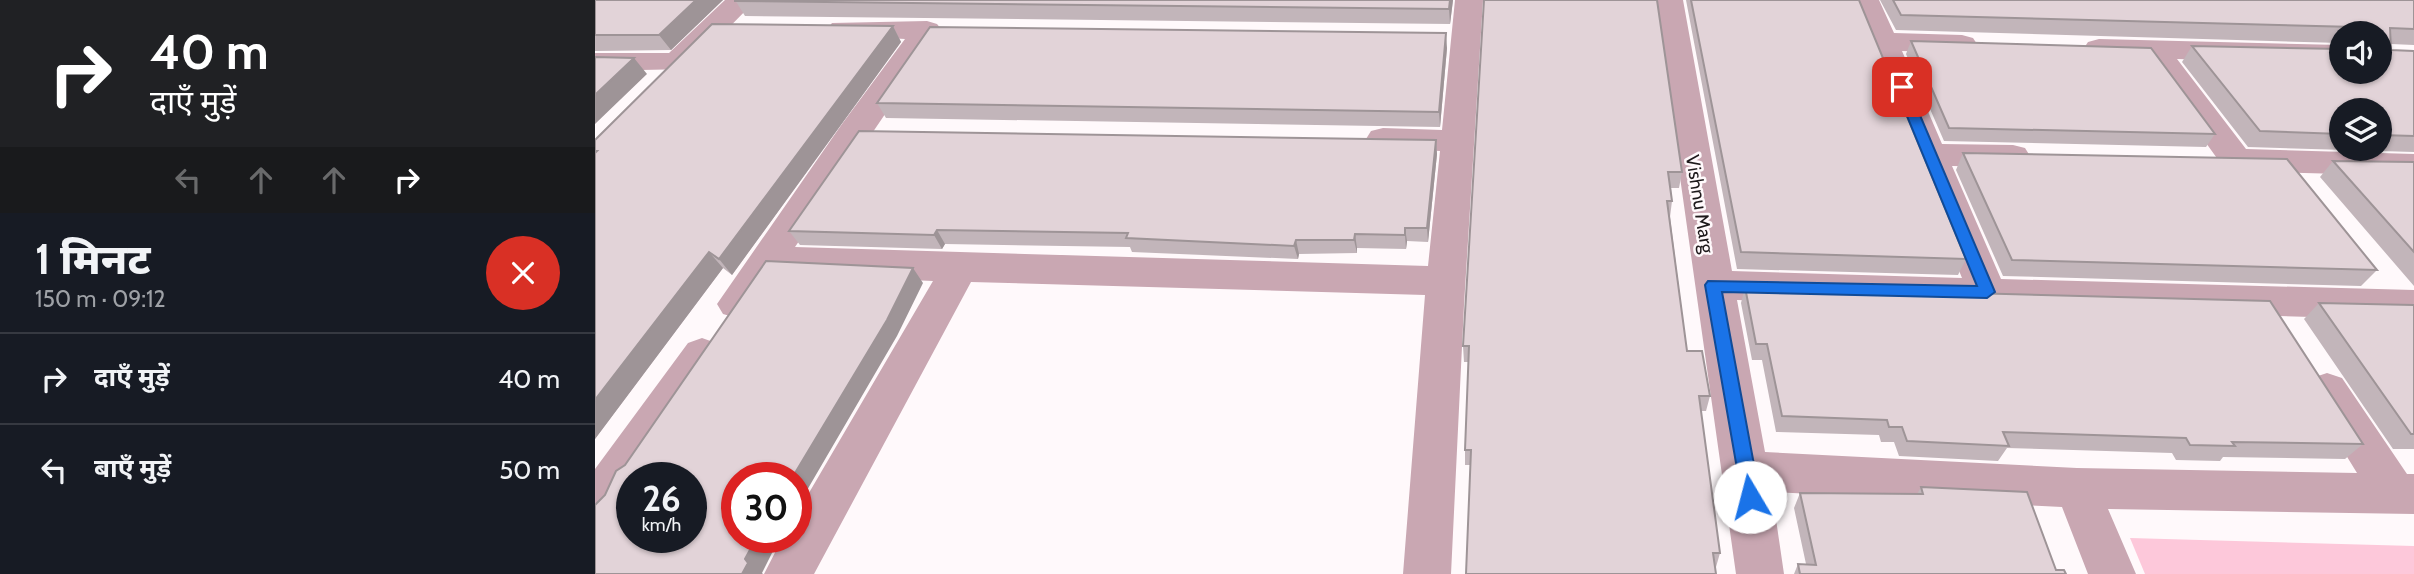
<!DOCTYPE html>
<html lang="hi">
<meta charset="utf-8">
<style>
:root{--surface:#171b24;--page:#20242c;--text:#f1f3f6;--muted:#9ea1a6;--line:#363941}
body{margin:0;font-family:Cabin,"Noto Sans Devanagari",sans-serif;background:var(--page);color:var(--text);height:100vh;display:flex;flex-direction:column;font-size:26px;white-space:nowrap}
*{box-sizing:border-box;margin:0}
p{font-size:23px;color:var(--muted)}
.icon{flex:none;width:38px;height:38px;fill:none;stroke:currentColor;stroke-width:2;stroke-linecap:round;stroke-linejoin:round}
.map{position:relative;flex:1;overflow:hidden}
.panel{display:flex;flex-direction:column;background:var(--surface);width:595px}
.panel>*{flex:none}
.banner{background:#202124;color:#fff;overflow:hidden}
.controls{position:absolute;left:1734px;top:21px;display:grid;gap:14px}
.controls a{display:grid;place-items:center;width:63px;height:63px;border-radius:50%;background:var(--surface);box-shadow:0 2px 5px #0004;font-size:35px}
.speed{position:absolute;left:21px;top:462px;display:flex;gap:14px;font-size:35px;font-weight:700;text-align:center}
.speed>*{display:grid;place-content:center;width:91px;height:91px;border-radius:50%;background:var(--surface);box-shadow:0 2px 5px #0004;line-height:1}
.speed small{font-size:18px;font-weight:400}
.speed .limit{border:10px solid #d22;background:#fff;color:#111}
.pin{position:absolute;display:grid;place-items:center;width:60px;height:60px;color:#fff;margin:-30px;border-radius:14px;box-shadow:0 4px 10px #0006}
.me{position:absolute;width:77px;margin:-38px;rotate:352deg;stroke-linejoin:round;filter:drop-shadow(0 0 5px #0008)}
.turn{display:flex;align-items:center;gap:24px;height:147px;padding:0 35px;font-size:32px}
.turn .icon{width:91px;height:91px;stroke-width:2.5}
.turn b{display:block;font-size:49px;line-height:60px}
.lanes{display:flex;align-items:center;height:66px;padding:0 35px;background:#0003;justify-content:center;gap:35px;direction:ltr}
.lanes .off{opacity:.35}
.round{display:grid;place-items:center;flex:none;width:74px;height:74px;border-radius:37px;background:var(--page)}
.summary{display:flex;align-items:center;justify-content:space-between;height:119px;padding:0 35px}
h1{font-size:42px;font-weight:800;line-height:52px}
ul{padding:0;list-style:none}
li{display:flex;align-items:center;gap:21px;height:91px;padding:0 35px;border-top:2px solid var(--line)}
li div{flex:1}
li b{display:block;font-size:26px}
li em{font-style:normal}
main{display:flex;flex:1;min-height:0}
.map>svg:first-child{display:block}
.green{fill:#fdc8da}
.lines{fill:none;stroke-linecap:round;stroke-linejoin:round}
.street{fill:#c9a7b2;fill-rule:evenodd}
.wall{fill:#c2b5ba;fill-rule:evenodd}
.shaded-wall{fill:#9e9497}
.building{fill:#e2d3d8;stroke:#9e9497;stroke-width:2;fill-rule:evenodd}
.route{fill:#1a73e8;stroke:#114b97;stroke-width:2}
.labels{text-anchor:middle;dominant-baseline:central;stroke-width:5;stroke-linejoin:round;paint-order:stroke}
.street-label{font-size:19px;fill:#1d181a;stroke:#fff9fb}
</style>
<main>
<section class="panel">
<div class="banner">
<div class="turn"><svg class="icon" aria-label="right" viewBox="0 0 24 24"><path d="M7 20v-9h11M14 6l5 5-5 5"/></svg><div><b>40 m</b>दाएँ मुड़ें</div></div>
<div class="lanes"><svg class="icon off" aria-label="left" viewBox="0 0 24 24"><path d="M17 20v-9H6M10 6l-5 5 5 5"/></svg><svg class="icon off" aria-label="ahead" viewBox="0 0 24 24"><path d="M12 20V5M6 11l6-6 6 6"/></svg><svg class="icon off" aria-label="ahead" viewBox="0 0 24 24"><path d="M12 20V5M6 11l6-6 6 6"/></svg><svg class="icon" aria-label="right" viewBox="0 0 24 24"><path d="M7 20v-9h11M14 6l5 5-5 5"/></svg></div>
</div>
<div class="summary"><div><h1>1 मिनट</h1><p>150 m · 09:12</p></div><a class="round" style="background:#d93025;color:#fff"><svg class="icon" aria-label="close" viewBox="0 0 24 24"><path d="M6 6l12 12M18 6L6 18"/></svg></a></div>
<ul>
<li><svg class="icon" aria-label="right" viewBox="0 0 24 24"><path d="M7 20v-9h11M14 6l5 5-5 5"/></svg><div><b>दाएँ मुड़ें</b></div><em>40 m</em></li>
<li><svg class="icon" aria-label="left" viewBox="0 0 24 24"><path d="M17 20v-9H6M10 6l-5 5 5 5"/></svg><div><b>बाएँ मुड़ें</b></div><em>50 m</em></li>
</ul>
</section>
<div class="map">
<svg width="1819" height="574" viewBox="0 0 1819 574">
<rect width="100%" height="100%" fill="#fff9fb"/>
<!-- green -->
<path class="green" d="M1535,538L1819,546V574H1550Z"/>
<g class="lines">
<!-- street -->
<path class="street" d="M130,0H161L93,69L0,71V53H74Z
M860,0H888L869,305L856,574H808L830,295L376,282L219,574H169L188,537H201V515L338,281L182,274C167,297 160,324 128,314L122,304L247,124L310,39L237,35L232,29L237,23L332,21L342,24L347,30L200,247L833,266L845,151L776,147L771,139L776,131L788,128L847,130Z
M1060,0H1088L1137,271L1367,278L1256,0H1284L1299,33L1367,35L1378,38L1382,44L1378,50L1367,53L1307,51L1347,144L1418,145L1430,148L1435,156L1430,164L1418,167L1357,166L1406,279L1819,290V320L1142,300L1170,452L1482,468L1762,473L1711,390L1717,378L1732,373L1747,378L1812,474H1819V514L1513,509L1541,574H1493L1467,507L1177,492L1189,574H1141Z
M1504,39L1746,45V63L1582,59L1651,149L1819,154V176L1641,171L1629,168L1550,58L1493,54L1489,48L1493,42Z
M107,338L121,343L127,354L121,365L45,478H37C37,500 20,519 0,527V469L93,343Z"/>
</g>
<!-- wall -->
<path class="wall" d="M0,0H128L76,50L0,51Z
M140,0H858L855,24L150,16Z
M889,0L1087,172L1084,188H1076L1077,201L1075,217L1092,351L1115,396L1111,411H1106L1125,553L1121,567L875,465H870V450L874,362H869L868,346Z
M1091,0H1264L1371,259L1363,275L1142,269Z
M1285,0H1819V45L1796,44V50L1819,51V152L1653,147L1587,62L1597,46L1746,72L1785,33H1746V43L1301,30ZM1746,110H1785V149H1746Z
M298,26L306,42L137,275L128,268L0,439V140Z
M1316,41L1620,134L1611,147L1349,141L1311,54Z
M852,48L845,127L291,118L282,103Z
M841,140L842,154L833,242L812,241L811,249L762,248V253L704,254L703,259L537,252L535,247L350,244L347,249L205,245L194,231Z
M1368,153L1782,270L1766,286L1408,276L1361,170Z
M1738,161L1819,162V286L1725,177Z
M1150,287L1768,444L1750,459L1628,457L1625,461L1581,460L1577,453L1412,448L1403,461L1304,456L1299,442H1286L1284,435L1181,432L1167,360H1157L1146,303Z
M1724,303L1819,305V449H1798L1709,319Z
M1326,487L1461,570L1471,574H1199L1203,564H1211L1199,508L1205,493L1322,494Z"/>
<!-- shaded-wall -->
<path class="shaded-wall" d="M101,0H128L76,50L64,35Z
M855,0H858L855,24L854,9Z
M298,26L306,42L137,275L124,259Z
M851,33L852,48L845,127L844,112Z
M39,58L52,74L0,124V95Z
M841,140L842,154L833,242L832,228Z
M810,228L812,241L811,249L810,235Z
M342,230L350,244L347,249L339,235Z
M760,234L762,248V253L759,240Z
M701,240L704,254L703,259L699,246Z
M114,252L128,268L0,439V400Z
M318,268L328,283L302,336L201,509V478H197Z
M162,537H185L167,573L168,574H147L150,559Z"/>
<!-- building -->
<path class="building" d="M0,0H101L64,35H0Z
M140,0H855L854,9L140,1Z
M889,0H1062L1087,172H1073L1077,201H1072L1092,351H1107L1115,396H1104L1125,553H1118L1121,574H871L876,450H870L874,346H868Z
M1096,0H1264L1371,259L1146,252Z
M1298,0H1819V29L1795,28L1796,50L1819,51V136L1785,135V110H1746V134L1665,131L1597,46L1746,49V72H1785V33H1759L1760,27L1306,15Z
M117,24L298,26L124,259L114,252L0,400V153L2,151H0V140Z
M335,27L851,33L844,112L282,103Z
M1316,41L1556,48L1620,134L1354,128Z
M0,57L39,58L0,95Z
M264,131L841,140L832,228H810V235L760,234L759,240H701L699,246L531,238L533,233L342,230L339,235L194,231Z
M1368,153L1692,159L1782,270L1417,260Z
M1738,161L1819,162V252Z
M171,261L318,268L292,320L197,478H142V537H162L150,559L153,563L147,574H0V505L10,495L21,471L30,465ZM37,478H96V537H37Z
M1150,287L1675,301L1768,444L1637,442L1640,446L1595,445L1591,438L1408,432L1414,446L1312,441L1307,427H1294L1292,420L1187,416L1172,344H1161Z
M1724,303L1819,305V434H1816Z
M1326,487L1432,492L1461,570H1469L1471,574H1205L1203,564L1221,565L1205,493L1328,494Z"/>
<!-- route -->
<path class="route" d="M1307,83L1313,87L1400,292L1392,298L1127,292L1165,497L1162,503L1155,505L1148,503L1110,285L1113,281L1382,286L1300,87Z"/>
<g class="labels">
<!-- street labels -->
<g class="street-label">
<text transform="translate(1105 204) rotate(81)">Vishnu Marg</text>
</g>
</g>
</svg>
<div class="controls">
<a><svg class="icon" aria-label="sound" viewBox="0 0 24 24"><path d="M4 9h4l5-4v14l-5-4H4zM17 9q2 3 0 6"/></svg></a>
<a><svg class="icon" aria-label="layers" viewBox="0 0 24 24"><path d="M12 4l9 5-9 5-9-5zM3 14l9 5 9-5"/></svg></a>
</div>
<div class="speed"><div>26<small>km/h</small></div><div class="limit">30</div></div>
<div class="pin" style="left:1307px;top:87px;background:#d93025"><svg class="icon" aria-label="arrive" viewBox="0 0 24 24"><path d="M6 21V4h12l-3 4 3 4H6"/></svg></div>
<svg class="me" style="left:1155px;top:497px" viewBox="-20 -20 40 40"><circle r="19" fill="#fff"/><path d="M0-13L10 11 0 6-10 11z" fill="#1a73e8"/></svg>
</div>
</main>
